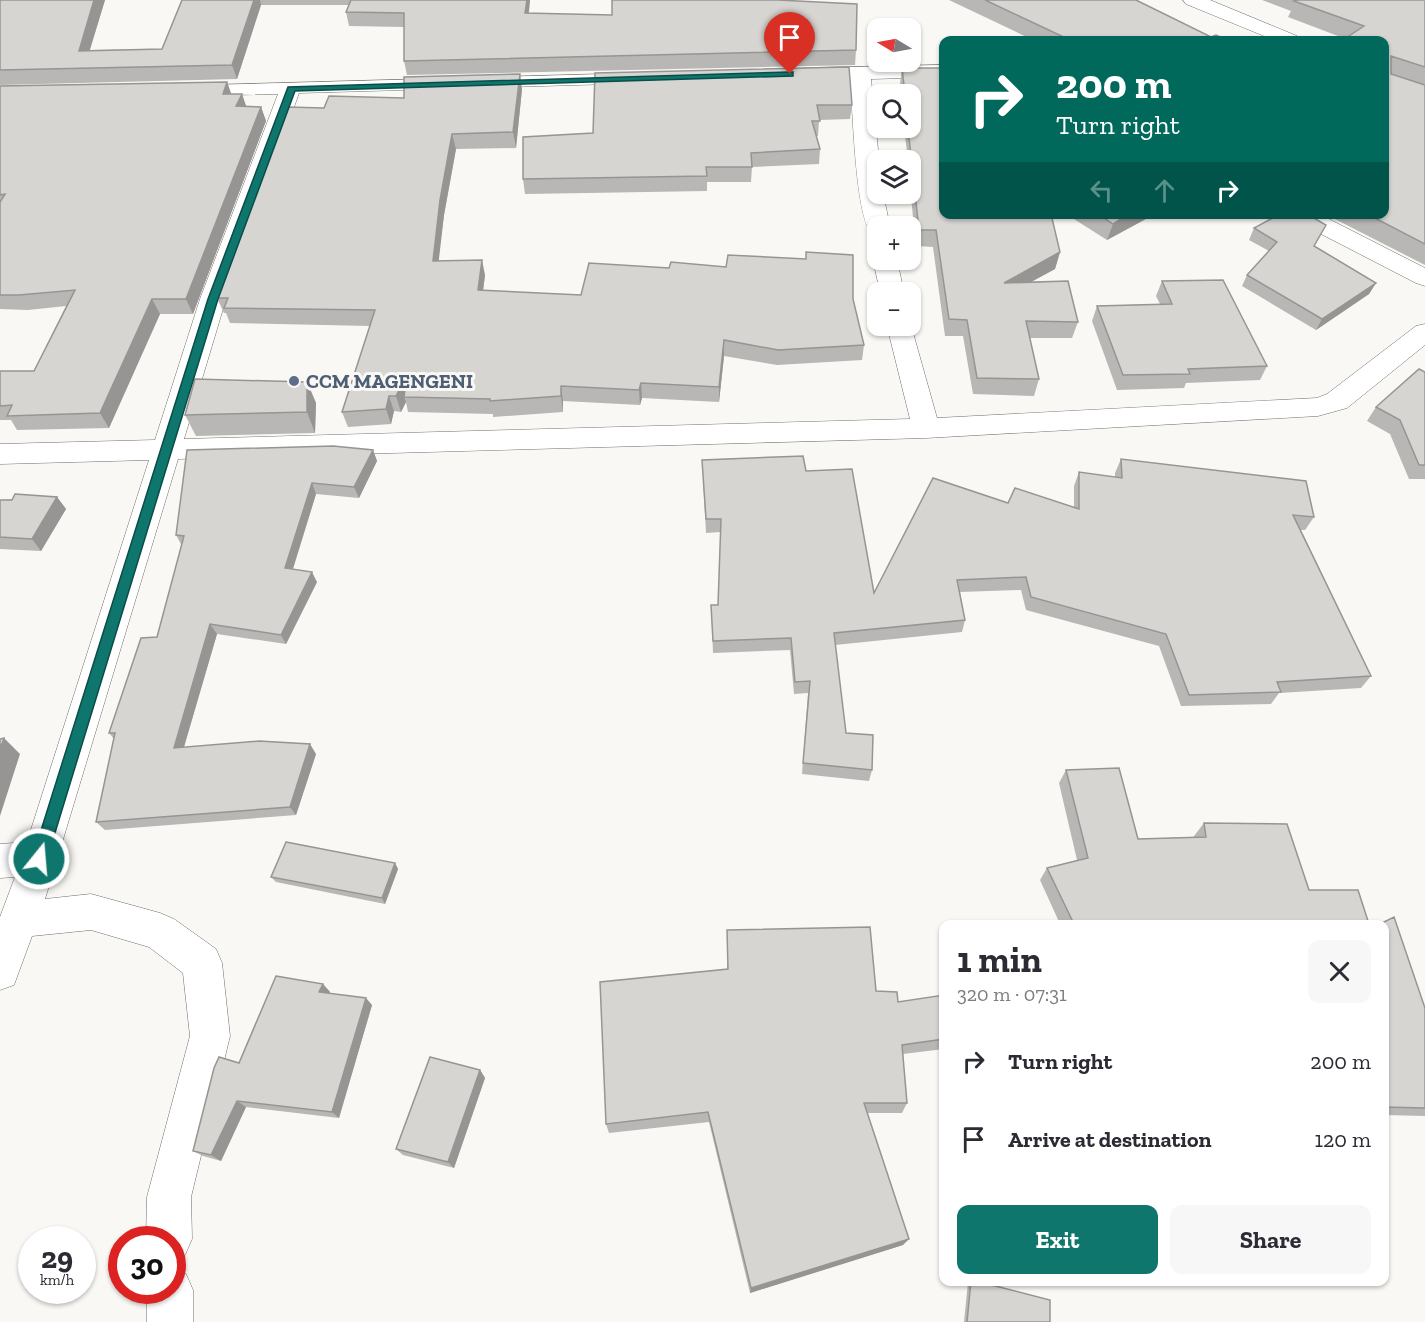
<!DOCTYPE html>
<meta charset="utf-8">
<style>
:root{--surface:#fff;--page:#f7f7f7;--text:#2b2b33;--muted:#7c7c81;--accent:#0f766e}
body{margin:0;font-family:"Zilla Slab",serif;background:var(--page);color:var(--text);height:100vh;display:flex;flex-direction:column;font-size:22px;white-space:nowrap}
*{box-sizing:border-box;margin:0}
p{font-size:20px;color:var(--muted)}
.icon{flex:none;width:33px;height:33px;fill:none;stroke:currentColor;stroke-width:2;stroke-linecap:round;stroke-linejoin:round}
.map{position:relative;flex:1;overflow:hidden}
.side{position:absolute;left:939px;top:920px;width:450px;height:366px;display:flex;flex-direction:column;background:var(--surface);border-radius:12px;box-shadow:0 2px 4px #0004}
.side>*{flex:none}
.top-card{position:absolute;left:939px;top:36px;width:450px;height:183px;border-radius:12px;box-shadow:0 2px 4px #0004;background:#00695c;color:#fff;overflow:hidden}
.needle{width:39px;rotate:280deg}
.tools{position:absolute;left:867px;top:18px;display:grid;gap:12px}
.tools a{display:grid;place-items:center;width:54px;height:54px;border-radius:12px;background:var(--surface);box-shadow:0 2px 4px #0004;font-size:30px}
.speed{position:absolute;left:18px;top:1226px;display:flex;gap:12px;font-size:30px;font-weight:700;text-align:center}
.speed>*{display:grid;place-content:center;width:78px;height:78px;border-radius:50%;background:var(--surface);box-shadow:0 2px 4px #0004;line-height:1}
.speed small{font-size:15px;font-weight:400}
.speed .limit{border:9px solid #d22;background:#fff;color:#111}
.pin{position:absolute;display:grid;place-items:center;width:51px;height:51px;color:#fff;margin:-62px -26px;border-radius:50% 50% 50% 0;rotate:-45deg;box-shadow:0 0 6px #0007}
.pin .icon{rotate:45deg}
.me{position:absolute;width:66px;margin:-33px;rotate:17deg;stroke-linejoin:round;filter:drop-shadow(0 0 4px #0008)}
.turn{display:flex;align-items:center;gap:21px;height:126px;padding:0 18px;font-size:27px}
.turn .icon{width:78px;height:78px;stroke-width:2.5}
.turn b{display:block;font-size:42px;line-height:51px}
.lanes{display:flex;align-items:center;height:57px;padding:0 18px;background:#0003;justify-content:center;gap:30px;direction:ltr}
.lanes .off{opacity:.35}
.round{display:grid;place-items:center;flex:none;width:63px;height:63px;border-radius:12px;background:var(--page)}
.headline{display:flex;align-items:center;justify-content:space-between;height:102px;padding:0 18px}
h1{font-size:36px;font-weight:700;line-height:45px}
.button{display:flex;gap:12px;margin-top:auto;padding:12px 18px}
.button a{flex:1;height:69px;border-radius:12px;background:var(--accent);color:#fff;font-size:24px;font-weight:700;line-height:69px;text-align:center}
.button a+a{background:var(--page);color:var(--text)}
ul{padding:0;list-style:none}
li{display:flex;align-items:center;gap:18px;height:78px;padding:0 18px}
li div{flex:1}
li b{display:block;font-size:22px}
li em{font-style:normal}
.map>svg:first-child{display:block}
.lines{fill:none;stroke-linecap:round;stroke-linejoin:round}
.street-casing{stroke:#6f6e6b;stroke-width:1}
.secondary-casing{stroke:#6f6e6b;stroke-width:1}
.street{fill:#fff;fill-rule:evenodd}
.secondary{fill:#fff;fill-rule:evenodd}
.wall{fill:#b8b7b5}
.shaded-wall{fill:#969593}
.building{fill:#d6d5d2;stroke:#969593;stroke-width:1.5}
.route{fill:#0f766e;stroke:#0a4d48;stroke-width:1.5}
.service-dot{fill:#5c6f8a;stroke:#f9f8f4;stroke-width:2}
.labels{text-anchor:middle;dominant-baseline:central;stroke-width:6;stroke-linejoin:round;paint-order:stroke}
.service-label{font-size:20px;font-weight:bold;fill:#4e5e75;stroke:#f9f8f4;text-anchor:start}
</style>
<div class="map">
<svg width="1425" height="1322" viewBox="0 0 1425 1322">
<rect width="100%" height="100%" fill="#f9f8f4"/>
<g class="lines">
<!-- street casing -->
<g class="street-casing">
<path id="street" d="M944,65V77L871,79L879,160L878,194H883L890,226H878V233L870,231C855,210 853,110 850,79L804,80L797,78L794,74L797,70L804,68Z
M639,73L646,75L649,79L646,83L299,93L226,299L184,439L910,419L887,326H910V322L937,418L1317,398L1327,394L1416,326L1425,324V345L1347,408L1318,416L926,438L178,459L45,899L91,894L160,913L174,919L216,949L222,963L230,1036L191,1197L192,1239L185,1255L172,1260V1239H146L147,1197L190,1036L183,973L149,947L91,930L32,936L14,985L0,990V917L15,877L0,878V844L27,842L149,460L0,464V444L155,440L200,299L278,94L184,96L177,94L174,90L177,86Z
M1289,214H1319L1425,268V286L1416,283L1292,219Z
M878,254V260H897L904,292H880L873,260Z
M172,1268L186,1274L193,1290V1322H147V1290H172Z"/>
</g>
<!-- secondary casing -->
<g class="secondary-casing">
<path id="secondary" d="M1183,0H1210L1297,36L1300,40H1274L1186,4Z"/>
</g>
<!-- street -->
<use href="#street" class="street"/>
<!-- secondary -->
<use href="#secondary" class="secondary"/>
</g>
<!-- wall -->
<path class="wall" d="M0,0H105L90,50L162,49L182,0H530L529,13L856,50L855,65L407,75L404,61V27L349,26L346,12L349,5H261L237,79L0,85Z
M949,0H1136L1211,37L1227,40H1033Z
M1262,0H1425V265L1325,214H1384L1346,39L1288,17L1291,11Z
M902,68L1060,252L1055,269L1031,282L1078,322L1072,338H1030L1039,379L1034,396L973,394L963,336H945L933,247L916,246L910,188V160H908L904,128H910V94H901L900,84Z
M595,73L852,105L850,119L819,120L818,136H816L820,149L819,164L752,167L751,182H707V191L525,194L523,179L593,133Z
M227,82L231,94H242L246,106L261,107L266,121L193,314H160L109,428L17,430L11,420H0V371H34L66,306L28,310L0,309V86Z
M522,89L516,148L456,149L444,215L438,261L485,275L483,291L581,295L853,299L864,345L862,360L777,365L724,356L719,402L642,398L640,405L563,401V412L493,417V414L408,412L406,402L401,412L394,411L391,424L348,427L342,412L370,326L230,323L226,313H224L217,298L324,108L404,98Z
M1066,214H1155L1107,240Z
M1254,228L1315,246L1376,283L1369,294L1316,330L1242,286L1247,275L1269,251L1249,240Z
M1162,281L1267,366L1260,380L1186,383L1184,388L1117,390L1092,321L1097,306L1160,304L1156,296Z
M1425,372V479H1409L1390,434L1367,421L1376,407Z
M307,382L316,403L315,433L196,436L185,415Z
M373,450L377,461L359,498L316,494L293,569L317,582L286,644L217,634L184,747L316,754L296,815L105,830L96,822L114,739L109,733L157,637L182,546L176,535Z
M1121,459L1314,517L1305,530H1301L1371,676L1361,688L1279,693L1271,704L1181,706L1159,646L1026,610L1021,590L960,592L965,620L962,632L835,645L846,733L872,770L869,781L802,774L808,693L794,694L790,650L713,653L711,605H718L721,532L706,533L702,460L806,471L874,593L1008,503L1074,507V486L1079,472L1115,477V473Z
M57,497L66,509L41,551L0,549V500Z
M1066,770L1138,839L1194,837V836L1204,823L1309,890L1369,924H1060L1040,880L1047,868L1077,860L1059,783Z
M395,863L398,869L385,904L276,882L271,877Z
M1384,924L1425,1008V1116L1384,1115Z
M727,930L876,991L898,1002L944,995V1049L903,1054L907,1103L902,1113H867L903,1245L750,1293L709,1122L609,1133L606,1124L727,969Z
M323,984L330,992L329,994L372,1005L339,1118L246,1107L221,1161L203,1156L193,1151L239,1063Z
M480,1070L485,1078L454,1168L403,1155L396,1149Z
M969,1281H976L1050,1322H964L968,1282Z"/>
<!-- shaded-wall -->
<path class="shaded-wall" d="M94,0H105L85,65L79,51Z
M254,0H260L261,5L237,79L232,65Z
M527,0H530L527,27L525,13Z
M520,74L522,89L516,148L513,132Z
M227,82L232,96L223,94Z
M242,94L247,109L236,106Z
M261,107L266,121L193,314L186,299Z
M452,134L456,149L444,215L437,276L433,261L440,200Z
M1129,214H1155L1107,240L1113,224Z
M1060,252L1055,269L999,299L1004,283Z
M482,260L485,275L481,306L478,290Z
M1376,283L1369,294L1316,330L1322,319Z
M152,299L160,314L109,428L100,413Z
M724,340V356L719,402V387Z
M407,374L404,397L406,402L401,412L396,396Z
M307,382L316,403L315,433L307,412Z
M641,383L642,398L640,405L639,390Z
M561,386L563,401V412L561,396Z
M389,396L394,411L391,424L386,409Z
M373,450L377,461L359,498L354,487Z
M312,483L316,494L290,578L285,568Z
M57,497L66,509L41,551L32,539Z
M312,572L317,582L286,644L281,635Z
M210,624L217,634L181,757L174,748Z
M4,738L20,754L0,816V749Z
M310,744L316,754L296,815L290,807Z
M395,863L398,869L385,904L382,898Z
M323,984L330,992L326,1000L319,992Z
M366,998L372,1005L339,1118L332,1112Z
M480,1070L485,1078L454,1168L448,1162Z
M237,1101L246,1107L221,1161L211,1155Z
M909,1239L903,1245L750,1293L751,1288Z"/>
<!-- building -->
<path class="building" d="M0,0H94L79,51L162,49L182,0H254L232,65L0,70Z
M351,0H527L525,13L612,15V0H778L857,4L856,50L404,61V13L346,12Z
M985,0H1136L1211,37L1216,35L1227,40H1070Z
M1297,0H1425V67L1391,56V74L1425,85V244L1367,214H1384V40H1343L1364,26L1294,1Z
M849,67L852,105H817L820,121H812L820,149L751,153L752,167H706L707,176L523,179V137L593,133L595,73Z
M902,68H944V214H1051L1060,252L1004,283L1068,281L1078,322L1026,321L1039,379L977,378L967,320L949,319L936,230H919L908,128H910V94H905Z
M520,74L513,132L452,134L440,200L433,261L482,260L478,290L581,295L589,263L669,268L671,262L726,267L728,255L806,259V252L853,255V299L864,345L778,350L724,340L719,387L641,383L639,390L561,386V396L490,401V399L404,397L407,374L396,396H389L386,409L342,412L375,310L224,308L228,298H217L287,107L324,108L329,96L404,98V77Z
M227,82L223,94H242L236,106L261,107L186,299H152L100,413L7,416L12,405L0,406V371H34L75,290L19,295H0V202L5,194L0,195V86Z
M1098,214H1129L1113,224Z
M1280,214H1307L1326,225L1314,246L1376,283L1322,319L1247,275L1277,242L1254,228Z
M1223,280L1267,366L1188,369L1190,374L1123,375L1097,306L1172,304L1162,281Z
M1419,369L1425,372V465H1419L1400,420L1376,407Z
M195,379L307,382V412L185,415Z
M333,446L373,450L354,487L312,483L285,568L312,572L281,635L210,624L174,748L259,741L310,744L290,807L96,822L115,733H109L141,638L157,637L184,536L176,535L187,450Z
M803,456L806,471L852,469L874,593L933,478L1008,503L1015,488L1079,509V472L1122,478L1121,459L1306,481L1314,517L1293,515L1371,676L1277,682L1281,692L1189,695L1166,634L1031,597L1026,577L957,580L965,620L834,633L846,733L873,735L872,770L803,763L810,681L795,682L791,638L713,641L711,605H718L721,519H706L702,460Z
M15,494L57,497L32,539L0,537V500H12Z
M4,738L0,749V739Z
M1119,768L1138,839L1206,837L1204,823L1287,824L1309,890H1358L1369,924H1271L1270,921L1170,924H1074L1047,868L1088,858L1066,770Z
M286,842L395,863L382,898L271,877Z
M1394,917L1425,1008V1108L1384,1107V924H1380Z
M870,927L876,991L897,992L898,1002L944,995V1039L902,1045L907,1103H864L909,1239L751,1288L708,1112L606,1124L600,982L728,969L727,930Z
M276,976L323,984L319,992L366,998L332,1112L237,1101L211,1155L193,1151L214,1068L219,1057L239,1063Z
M430,1057L480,1070L448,1162L396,1149Z
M971,1281H976L1050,1300V1322H967Z"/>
<!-- route -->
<path class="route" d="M790,72H793V76L295,91L218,299L47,859L45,864L39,866L34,864L32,859L208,299L288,87Z"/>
<!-- markers -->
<circle class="service-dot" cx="294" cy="381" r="6"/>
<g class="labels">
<!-- service labels -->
<g class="service-label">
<text x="306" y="381">CCM MAGENGENI</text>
</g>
</g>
</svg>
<div class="tools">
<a><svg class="needle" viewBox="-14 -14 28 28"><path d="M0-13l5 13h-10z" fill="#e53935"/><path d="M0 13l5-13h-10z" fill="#7c7c81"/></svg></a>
<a><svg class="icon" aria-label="search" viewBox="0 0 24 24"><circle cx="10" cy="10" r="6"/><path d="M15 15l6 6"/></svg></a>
<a><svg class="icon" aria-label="layers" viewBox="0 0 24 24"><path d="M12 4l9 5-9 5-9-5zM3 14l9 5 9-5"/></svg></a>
<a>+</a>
<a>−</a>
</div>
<div class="speed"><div>29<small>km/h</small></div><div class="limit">30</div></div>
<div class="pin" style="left:790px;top:74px;background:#d93025"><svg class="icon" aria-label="arrive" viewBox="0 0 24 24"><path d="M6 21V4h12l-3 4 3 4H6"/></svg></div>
<svg class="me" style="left:39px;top:859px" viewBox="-20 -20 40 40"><circle r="17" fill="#0f766e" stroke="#fff" stroke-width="3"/><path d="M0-11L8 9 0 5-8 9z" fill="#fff"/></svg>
<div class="top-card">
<div class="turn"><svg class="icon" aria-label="right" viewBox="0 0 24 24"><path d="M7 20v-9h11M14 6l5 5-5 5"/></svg><div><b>200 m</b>Turn right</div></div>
<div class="lanes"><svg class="icon off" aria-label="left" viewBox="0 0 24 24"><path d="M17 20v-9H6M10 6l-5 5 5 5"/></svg><svg class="icon off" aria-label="ahead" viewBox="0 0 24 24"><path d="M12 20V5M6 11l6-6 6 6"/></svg><svg class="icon" aria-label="right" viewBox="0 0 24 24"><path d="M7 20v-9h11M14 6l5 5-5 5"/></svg></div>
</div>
<section class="side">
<div class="headline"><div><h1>1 min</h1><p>320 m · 07:31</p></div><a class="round"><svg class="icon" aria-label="close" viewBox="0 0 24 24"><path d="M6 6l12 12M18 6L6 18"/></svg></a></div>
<ul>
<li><svg class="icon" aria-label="right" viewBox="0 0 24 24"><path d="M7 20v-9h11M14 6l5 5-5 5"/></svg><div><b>Turn right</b></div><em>200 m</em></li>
<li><svg class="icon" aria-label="arrive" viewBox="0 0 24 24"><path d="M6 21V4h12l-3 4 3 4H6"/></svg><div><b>Arrive at destination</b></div><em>120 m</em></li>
</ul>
<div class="button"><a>Exit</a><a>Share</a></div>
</section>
</div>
